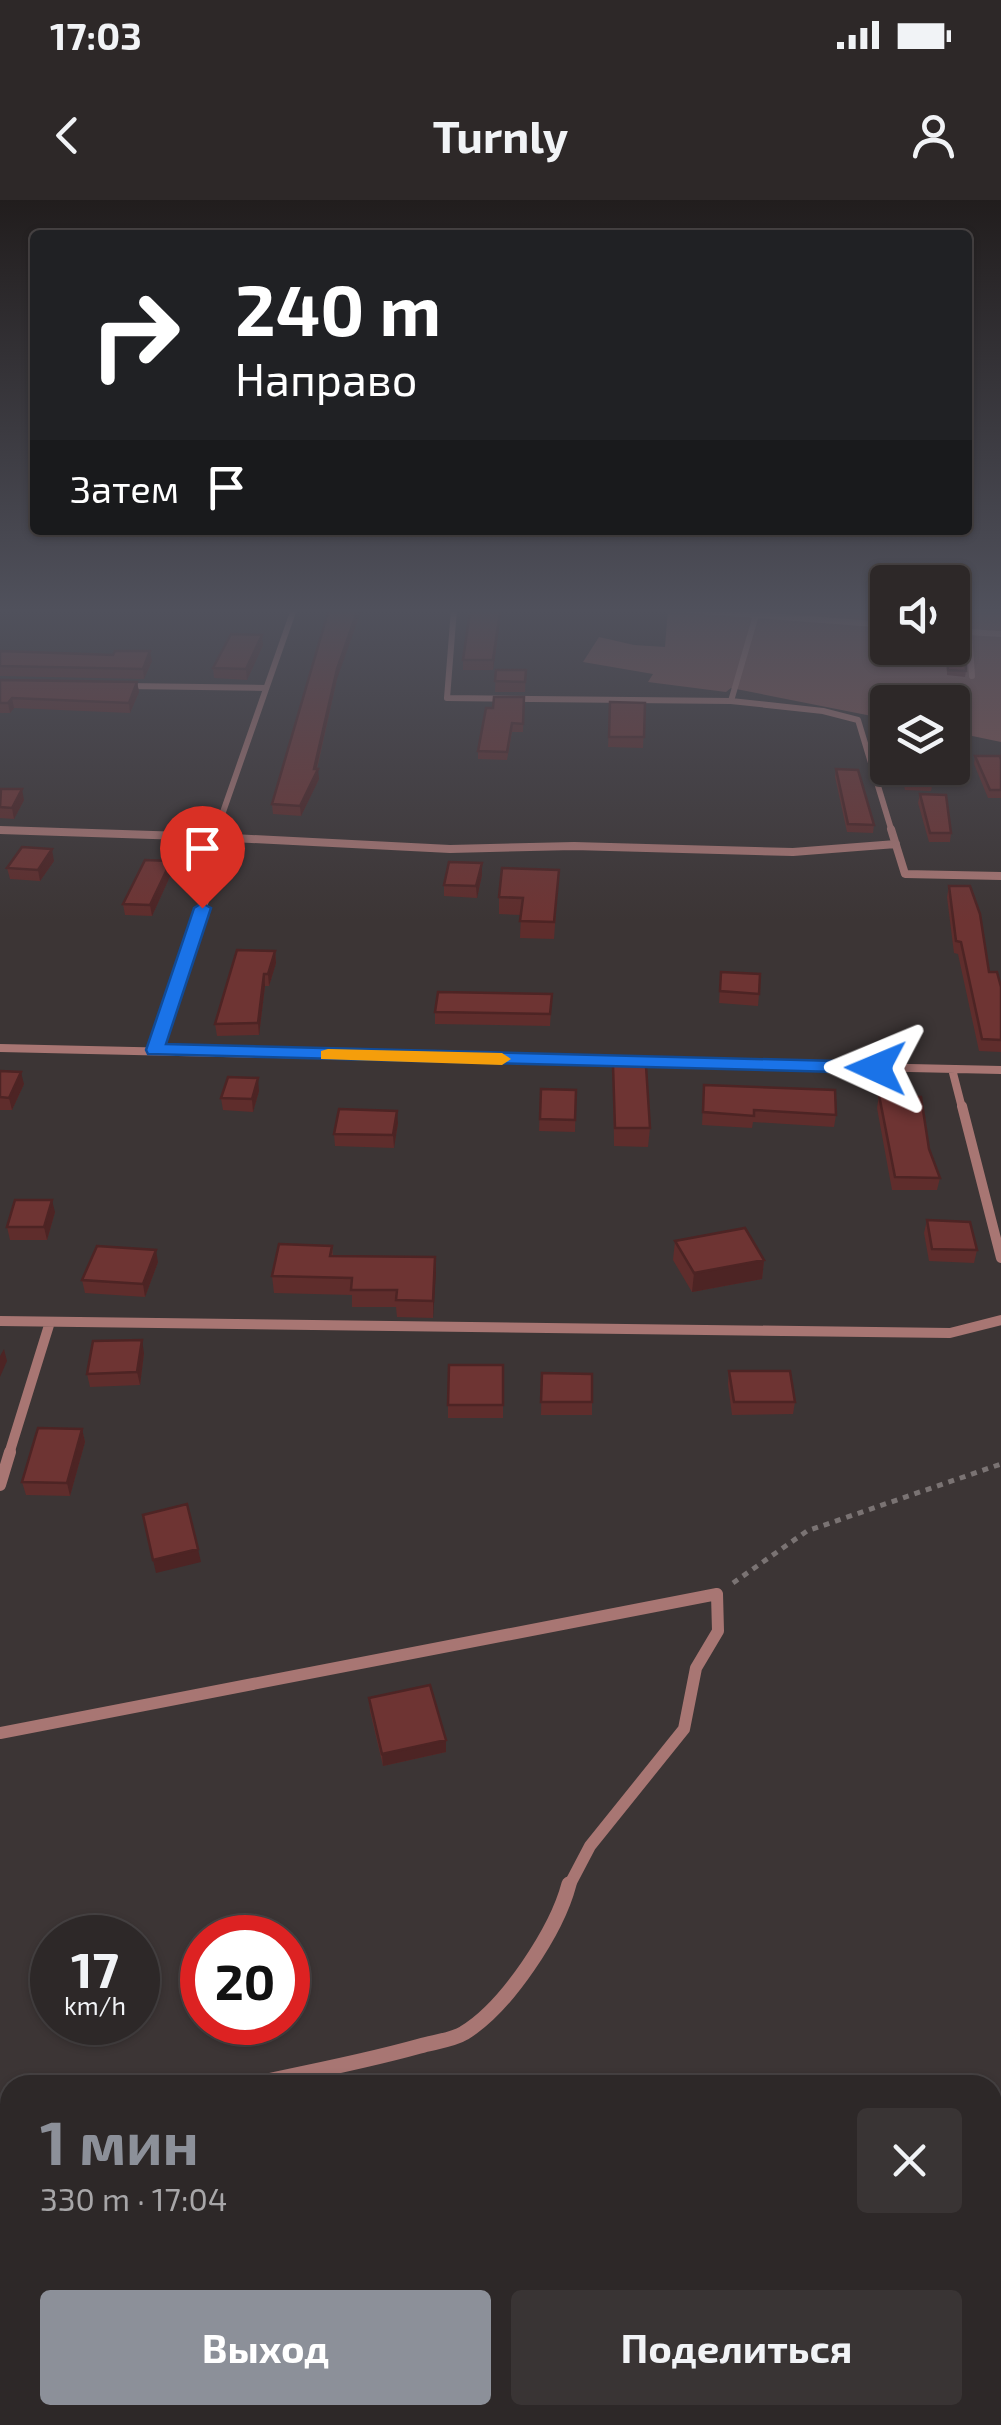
<!DOCTYPE html>
<html lang="ru">
<meta charset="utf-8">
<style>
:root{--surface:#2d2828;--page:#393434;--text:#f1f3f6;--muted:#a7a6a8;--line:#484445;--accent:#8c9099}
body{margin:0;font-family:"Exo 2",sans-serif;background:var(--page);color:var(--text);height:100vh;display:flex;flex-direction:column;font-size:38px;white-space:nowrap}
*{box-sizing:border-box;margin:0}
p{font-size:32px;color:var(--muted)}
.icon{flex:none;width:55px;height:55px;fill:none;stroke:currentColor;stroke-width:2;stroke-linecap:round;stroke-linejoin:round}
.map{position:relative;flex:1;overflow:hidden}
.details{position:absolute;left:0px;top:1875px;width:1002px;height:350px;display:flex;flex-direction:column;background:var(--surface);border-radius:30px 30px 0 0;box-shadow:0 2px 8px #0004,0 0 0 2px var(--line)}
.details>*{flex:none}
.banner{position:absolute;left:30px;top:30px;width:942px;height:305px;border-radius:10px;box-shadow:0 2px 8px #0004,0 0 0 2px var(--line);background:#202124;color:#fff;overflow:hidden}
.fabs{position:absolute;left:870px;top:365px;display:grid;gap:20px}
.fabs a{display:grid;place-items:center;width:100px;height:100px;border-radius:10px;background:var(--surface);box-shadow:0 2px 8px #0004,0 0 0 2px var(--line);font-size:50px}
.speed{position:absolute;left:30px;top:1715px;display:flex;gap:20px;font-size:50px;font-weight:700;text-align:center}
.speed>*{display:grid;place-content:center;width:130px;height:130px;border-radius:50%;background:var(--surface);box-shadow:0 2px 8px #0004,0 0 0 2px var(--line);line-height:1}
.speed small{font-size:25px;font-weight:400}
.speed .limit{border:15px solid #d22;background:#fff;color:#111}
.pin{position:absolute;display:grid;place-items:center;width:85px;height:85px;color:#fff;margin:-102px -42px;border-radius:50% 50% 50% 0;rotate:-45deg;box-shadow:0 0 10px #0007}
.pin .icon{rotate:45deg}
.me{position:absolute;width:110px;margin:-55px;rotate:271deg;stroke-linejoin:round;filter:drop-shadow(0 0 8px #0008)}
.turn{display:flex;align-items:center;gap:35px;height:210px;padding:0 40px;font-size:45px}
.turn .icon{width:130px;height:130px;stroke-width:2.5}
.turn b{display:block;font-size:70px;line-height:85px}
.then{display:flex;align-items:center;height:95px;padding:0 40px;background:#0003;gap:20px;font-size:38px}
.round{display:grid;place-items:center;flex:none;width:105px;height:105px;border-radius:10px;background:var(--page)}
.overview{display:flex;align-items:center;justify-content:space-between;height:170px;padding:0 40px}
h1{font-size:60px;font-weight:700;line-height:75px;color:var(--accent)}
.primary-button{display:flex;gap:20px;margin-top:auto;padding:20px 40px}
.primary-button a{flex:1;height:115px;border-radius:10px;background:var(--accent);color:#fff;font-size:40px;font-weight:700;line-height:115px;text-align:center}
.primary-button a+a{background:var(--page);color:var(--text)}
.status{display:flex;justify-content:space-between;align-items:center;height:70px;padding:0 50px;background:var(--surface);direction:ltr}
.status svg{height:28px;fill:currentColor}
header{display:flex;justify-content:space-between;align-items:center;height:130px;padding:0 40px;background:var(--surface);font-size:45px;font-weight:700}
.map>svg:first-child{display:block}
.green{fill:#815351}
.lines{fill:none;stroke-linecap:round;stroke-linejoin:round}
.path{stroke:#7a7373;stroke-width:5;stroke-dasharray:6 6;stroke-linecap:butt}
.service-far4{stroke:#a87673;stroke-width:6}
.service-far3{stroke:#a87673;stroke-width:8}
.service-far2{stroke:#a87673;stroke-width:10}
.service-far1{stroke:#a87673;stroke-width:12}
.service{stroke:#a87673;stroke-width:15}
.minor{fill:#a87673;fill-rule:evenodd}
.wall{fill:#5f2d2c}
.shaded-wall{fill:#4d2424}
.building{fill:#6e3433;stroke:#4d2424;stroke-width:2.5}
.route{fill:#1a73e8;stroke:#114b97;stroke-width:2.5}
.slow{fill:#f59e0b}
</style>
<div class="status"><b>17:03</b><svg viewBox="0 0 49 12"><path d="M0 12V9h3v3zM5 12V6h3v6zM10 12V3h3v9zM15 12V0h3v12zM26 1h20v11H26zM47 4h2v5h-2z"/></svg></div>
<header><svg class="icon" aria-label="back" viewBox="0 0 24 24"><path d="M15 5l-7 7 7 7"/></svg>Turnly<svg class="icon" aria-label="person" viewBox="0 0 24 24"><circle cx="12" cy="8" r="4"/><path d="M4 21q1-7 8-7t8 7"/></svg></header>
<div class="map">
<svg width="1001" height="2225" viewBox="0 0 1001 2225">
<rect width="100%" height="100%" fill="#3c3535"/>
<!-- green -->
<path class="green" d="M668,409H887L888,448H952L953,409H1001V542L953,532L952,502H888L887,519L731,488L726,492L648,482L653,474L583,462L599,437L634,445L665,447Z"/>
<g class="lines">
<!-- path -->
<path class="path" d="M733,1383L807,1331L1001,1264"/>
<!-- service-far4 -->
<path class="service-far4" d="M454,409L447,498L731,501
M689,410L756,415
M888,425L756,415L731,501L823,511L858,520L892,632
M952,431L1001,434
M969,432L972,476
M126,486L266,488
M0,630L59,632
M216,632L294,409"/>
<!-- service-far3 -->
<path class="service-far3" d="M891,629L905,674L1001,676
M0,630L214,637L217,629
M214,637L450,649L574,646L793,652L896,644
M0,848L1001,870
M155,850L226,638
M952,869L962,908"/>
<!-- service-far2 -->
<path class="service-far2" d="M962,906L1001,1058
M0,1121L950,1133L1001,1120
M9,1254L50,1122"/>
<!-- service-far1 -->
<path class="service-far1" d="M0,1285L10,1252
M0,1533L717,1394L718,1431L696,1468L684,1529L590,1646L569,1686"/>
<!-- service -->
<path class="service" d="M247,1885C305,1873 363,1862 420,1846C434,1842 453,1840 464,1833C507,1807 557,1730 569,1684
M0,1937L10,1935"/>
<!-- minor -->
<path class="minor" d="M1001,2006V2038L992,2040V2008Z
M736,2215H770L771,2225H737Z"/>
</g>
<!-- wall -->
<path class="wall" d="M500,421L493,470H463V460Z
M263,445L247,480L214,478L213,468Z
M947,450L966,471L965,477L947,475Z
M0,451L152,461L144,479L0,476Z
M496,470H526L525,492H495Z
M337,479L317,569L319,579L301,616L273,614L272,604Z
M0,480L137,482L139,492L130,513L14,508L10,513H0Z
M524,497L523,532H512L507,560L478,559V551L493,508Z
M610,502L645,503L643,548L608,547Z
M975,556L1001,560V598H988L974,564Z
M900,568H929L933,582L931,591L905,590Z
M836,569L874,625L873,633L847,632L835,577Z
M0,591L24,600L14,619L0,618Z
M920,594L951,633L950,642H929L918,603Z
M54,661L40,681L10,679L7,668Z
M559,670L554,739L520,738L521,715L499,714V697Z
M172,672L152,716L125,715L123,704Z
M482,675L477,698L444,696V685Z
M949,686L989,772L1001,787V852L979,851L958,754L954,753L947,697Z
M275,751L276,763L269,786H265L259,835L217,836L215,824Z
M721,772L759,794L758,806L719,803Z
M552,794L550,826L435,824V812Z
M613,865L650,928L648,947L614,946Z
M0,871L24,884L12,910H0Z
M704,885L836,915L834,927L753,922L752,928L702,925Z
M541,889L576,890L575,932L539,931Z
M259,891L253,912L223,910L221,898Z
M879,895L929,949L940,978L937,990H892L877,908Z
M398,923L394,948L335,946L334,934Z
M55,1012L47,1040H10L7,1027Z
M927,1020L977,1050L974,1063L929,1061L924,1033Z
M675,1041L764,1060L762,1079L692,1092L673,1060Z
M332,1046L333,1056L435,1057L433,1118L397,1117L396,1107H352V1095L274,1093L272,1076Z
M158,1062L145,1097L85,1093L82,1080Z
M144,1153L140,1185L90,1187L87,1174Z
M503,1165V1218H448V1205Z
M729,1171L795,1202L793,1214L732,1215L728,1184Z
M542,1173L592,1202V1215H541Z
M82,1229L85,1242L70,1296L26,1295L22,1282Z
M369,1498L446,1540V1552L383,1566L370,1511Z"/>
<!-- shaded-wall -->
<path class="shaded-wall" d="M358,409H362L337,479L315,575L318,569L319,579L301,616L300,606L314,569L337,469Z
M500,411V421L493,470V460Z
M262,435L263,445L247,480L246,469Z
M150,451L152,461L144,479L143,469Z
M137,482L139,492L130,513L129,503Z
M12,498L14,508L10,513L8,503Z
M22,589L24,600L14,619L12,608Z
M52,649L54,661L40,681L38,670Z
M171,661L172,672L152,716L150,705Z
M482,663V675L477,698L476,686Z
M275,751L276,763L269,786L268,774Z
M264,774L265,786L259,835L258,823Z
M21,872L24,884L12,910L9,898Z
M258,878L259,891L253,912L252,899Z
M397,911L398,923L394,948L393,935Z
M52,1000L55,1012L47,1040L44,1027Z
M156,1050L158,1062L145,1097L143,1084Z
M435,1057L436,1073L433,1118V1101Z
M764,1060L762,1079L692,1092L694,1073Z
M142,1140L144,1153L140,1185L137,1172Z
M4,1149L7,1161L0,1177V1156Z
M82,1229L85,1242L70,1296L67,1283Z
M198,1349L201,1362L156,1373L153,1360Z
M446,1540V1552L383,1566L382,1554Z"/>
<!-- building -->
<path class="building" d="M329,409H358L337,469L314,569H318L300,606L272,604Z
M470,411H500L493,460H463Z
M231,434L262,435L246,469L213,468Z
M947,450L965,452L966,471L948,470Z
M0,451L113,455L115,451H150L143,469L0,466Z
M496,470H526L525,482L495,481Z
M0,480L137,482L129,503L12,498L8,503H0Z
M494,497H524L523,524L512,523L507,552L478,551L486,508H493Z
M610,502L645,503L644,537H609Z
M975,556H1000L1001,560V590H990Z
M904,568H929L933,582L906,581Z
M836,569L858,570L874,625L848,624Z
M1,589H22L12,608L0,607Z
M920,594L946,595L951,633H930Z
M22,647L52,649L38,670L7,668Z
M145,660L171,661L150,705L123,704Z
M449,662L482,663L476,686L444,685Z
M502,668L559,670L554,722L520,721L523,698L499,697Z
M949,686H970L980,714L989,772H997L1001,787V840L982,839L961,742L956,741Z
M237,750L275,751L268,774H264L258,823L215,824Z
M721,772L760,774L759,794L720,791Z
M438,792L552,794L550,814L435,812Z
M613,865L646,866L650,928H615Z
M0,871L21,872L9,898L0,897Z
M228,877L258,878L252,899L221,898Z
M704,885L835,890L836,915L754,910V916L703,912Z
M541,889L576,890L575,920L540,919Z
M879,895L921,897L929,949L940,978L895,977Z
M339,909L397,911L393,935L334,934Z
M15,1000H52L44,1027H7Z
M927,1020L970,1022L977,1050L932,1049Z
M745,1028L764,1060L694,1073L675,1041Z
M279,1044L332,1046L330,1056L435,1057L433,1101L396,1100L397,1090H351L352,1078L272,1076Z
M97,1046L156,1050L143,1084L82,1080Z
M142,1140L137,1172L87,1174L93,1141Z
M449,1165H503V1205H448Z
M729,1171H790L795,1202H734Z
M542,1173L592,1174V1202H541Z
M38,1228L82,1229L67,1283L22,1282Z
M187,1304L198,1349L153,1360L143,1315Z
M430,1485L446,1540L382,1554L369,1498Z
M363,1879L364,1885H333Z"/>
<!-- sky -->
<linearGradient id="sky" x2="0" y2="1"><stop stop-color="#211d1d"/><stop offset="0.57" stop-color="#50515c"/><stop offset="1" stop-color="#50515c" stop-opacity="0"/></linearGradient>
<rect width="1001" height="721" fill="url(#sky)"/>
<!-- route -->
<path class="route" d="M202,703L211,708L166,844L876,862L886,868L876,873L148,854L146,850L194,708Z"/>
<!-- slow -->
<path class="slow" d="M328,849L502,853L511,859L502,865L321,859V851Z"/>
</svg>
<div class="fabs">
<a><svg class="icon" aria-label="sound" viewBox="0 0 24 24"><path d="M4 9h4l5-4v14l-5-4H4zM17 9q2 3 0 6"/></svg></a>
<a><svg class="icon" aria-label="layers" viewBox="0 0 24 24"><path d="M12 4l9 5-9 5-9-5zM3 14l9 5 9-5"/></svg></a>
</div>
<div class="speed"><div>17<small>km/h</small></div><div class="limit">20</div></div>
<div class="pin" style="left:202px;top:708px;background:#d93025"><svg class="icon" aria-label="arrive" viewBox="0 0 24 24"><path d="M6 21V4h12l-3 4 3 4H6"/></svg></div>
<svg class="me" style="left:876px;top:868px" viewBox="-20 -20 40 40"><path d="M0-17L14 15 0 8-14 15z" fill="#1a73e8" stroke="#fff" stroke-width="4"/></svg>
<div class="banner">
<div class="turn"><svg class="icon" aria-label="right" viewBox="0 0 24 24"><path d="M7 20v-9h11M14 6l5 5-5 5"/></svg><div><b>240 m</b>Направо</div></div>
<div class="then">Затем<svg class="icon" aria-label="arrive" viewBox="0 0 24 24"><path d="M6 21V4h12l-3 4 3 4H6"/></svg></div>
</div>
<section class="details">
<div class="overview"><div><h1>1 мин</h1><p>330 m · 17:04</p></div><a class="round"><svg class="icon" aria-label="close" viewBox="0 0 24 24"><path d="M6 6l12 12M18 6L6 18"/></svg></a></div>
<div class="primary-button"><a>Выход</a><a>Поделиться</a></div>
</section>
</div>
